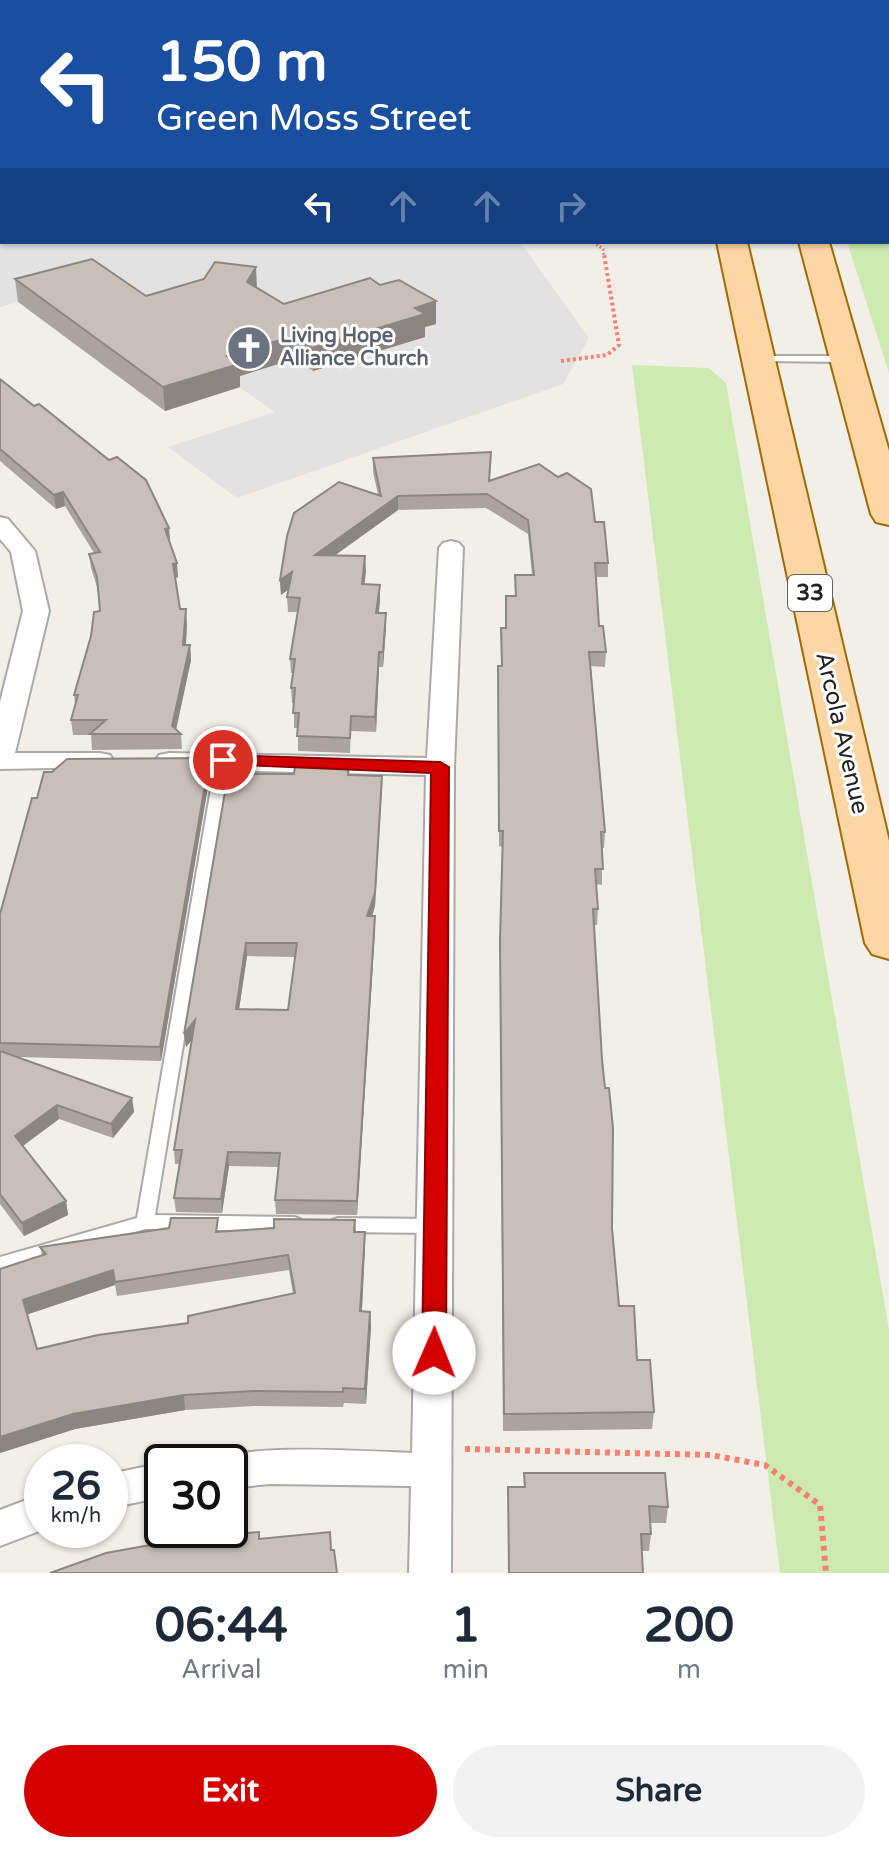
<!DOCTYPE html>
<style>
:root{--surface:#fff;--page:#f2f2f3;--text:#1f2937;--muted:#747a83;--accent:#d40000}
body{margin:0;font-family:"Varela Round",sans-serif;background:var(--page);color:var(--text);height:100vh;display:flex;flex-direction:column;font-size:30px;white-space:nowrap}
*{box-sizing:border-box;margin:0}
p{font-size:26px;color:var(--muted)}
.icon{flex:none;width:44px;height:44px;fill:none;stroke:currentColor;stroke-width:2;stroke-linecap:round;stroke-linejoin:round}
.map{position:relative;height:1573px;overflow:hidden}
.sheet{display:flex;flex-direction:column;background:var(--surface);flex:1}
.sheet>*{flex:none}
.banner{position:absolute;left:0px;top:0px;width:890px;height:244px;box-shadow:0 2px 6px #0004;background:#1a4fa0;color:#fff;overflow:hidden}
.speed{position:absolute;left:24px;top:1444px;display:flex;gap:16px;font-size:40px;font-weight:700;text-align:center}
.speed>*{display:grid;place-content:center;width:104px;height:104px;border-radius:50%;background:var(--surface);box-shadow:0 2px 6px #0004;line-height:1}
.speed small{font-size:20px;font-weight:400}
.speed .limit{border:4px solid #111;border-radius:12px;background:#fff;color:#111}
.pin{position:absolute;display:grid;place-items:center;width:68px;height:68px;color:#fff;margin:-34px;border:4px solid #fff;border-radius:50%;box-shadow:0 2px 8px #0007}
.me{position:absolute;width:88px;margin:-44px;rotate:1deg;stroke-linejoin:round;filter:drop-shadow(0 0 6px #0008)}
.turn{display:flex;align-items:center;gap:28px;height:168px;padding:0 24px;font-size:36px}
.turn .icon{width:104px;height:104px;stroke-width:2.5}
.turn b{display:block;font-size:56px;line-height:68px}
.lanes{display:flex;align-items:center;height:76px;padding:0 24px;background:#0003;justify-content:center;gap:40px;direction:ltr}
.lanes .off{opacity:.35}
.eta{display:flex;justify-content:space-evenly;align-items:center;height:136px;text-align:center}
.eta b{font-size:48px;font-weight:800;line-height:56px}
.action{display:flex;gap:16px;margin-top:auto;padding:16px 24px}
.action a{flex:1;height:92px;border-radius:48px;background:var(--accent);color:#fff;font-size:32px;font-weight:800;line-height:92px;text-align:center}
.action a+a{background:var(--page);color:var(--text)}
.map>svg:first-child{display:block}
.residential{fill:#e0dfdf}
.grass{fill:#cdebb0}
.parking{fill:#e2e2e2}
.lines{fill:none;stroke-linecap:round;stroke-linejoin:round}
.service-casing{stroke:#a9a9a9;stroke-width:4}
.minor-casing{stroke:#a9a9a9;stroke-width:4}
.tertiary-casing{stroke:#a9a9a9;stroke-width:4}
.primary-casing{stroke:#a06b00;stroke-width:4}
.path-far2{stroke:#fa8072;stroke-width:3;stroke-dasharray:2 2;stroke-linecap:butt}
.path-far1{stroke:#fa8072;stroke-width:4;stroke-dasharray:3 3;stroke-linecap:butt}
.path{stroke:#fa8072;stroke-width:6;stroke-dasharray:5 5;stroke-linecap:butt}
.service{fill:#fff;fill-rule:evenodd}
.minor{fill:#fff;fill-rule:evenodd}
.tertiary{fill:#fff;fill-rule:evenodd}
.primary{fill:#fcd6a4;fill-rule:evenodd}
.wall{fill:#aba49e;fill-rule:evenodd}
.shaded-wall{fill:#8b8681}
.building{fill:#c7bfb8;stroke:#8b8681;stroke-width:2;fill-rule:evenodd}
.route{fill:#d40000;stroke:#8a0000;stroke-width:2}
.labels{text-anchor:middle;dominant-baseline:central;stroke-width:6;stroke-linejoin:round;paint-order:stroke}
.far-worship-label{font-size:20px;font-weight:bold;fill:#5b616d;stroke:#fff;text-anchor:start}
.shield{fill:#fff;stroke:#646464;stroke-width:2}
.shield-label{font-size:22px;font-weight:bold;fill:#222}
.street-label{font-size:24px;fill:#222;stroke:#fff}
</style>
<div class="map">
<svg width="889" height="1573" viewBox="0 0 889 1573">
<rect width="100%" height="100%" fill="#f2efe9"/>
<!-- residential -->
<path class="residential" d="M165,0H583V2H164Z"/>
<!-- grass -->
<path class="grass" d="M888,183L889,185V373L847,242H888Z
M632,365L709,368L726,383L889,1330V1573H780Z"/>
<!-- parking -->
<path class="parking" d="M0,218L2,242H520L589,338L563,384L237,498L168,447L275,412L228,379L294,359L313,371L424,337L415,331L435,323L148,319L95,281L0,307Z"/>
<g class="lines">
<!-- service casing -->
<g class="service-casing">
<path id="service" d="M0,49H2V53H0Z
M757,356H845L850,359L845,362L753,361L752,359Z
M223,756L230,760L155,1215L294,1217L300,1219L303,1224L300,1229L294,1231L145,1229L0,1271V1257L137,1218L216,760Z
M338,1218L434,1219L440,1221L443,1226L440,1231L434,1233L338,1232L332,1230L329,1225L332,1220Z"/>
</g>
<!-- minor casing -->
<g class="minor-casing">
<path id="minor" d="M0,112H2V122H0Z
M0,517L8,519L35,551L49,611L15,753H100L110,755L114,761L110,767L0,769V702L23,611L11,552L0,539Z
M451,541L459,543L463,548L454,767L451,1573H409L411,1486L270,1484L230,1488V1462H215C236,1442 376,1452 412,1453L426,775L169,769L159,767L155,761L159,755L169,753L427,758L439,548L443,543Z
M162,1463V1497L110,1508V1474Z
M42,1494V1530L0,1546V1510Z"/>
</g>
<!-- tertiary casing -->
<g class="tertiary-casing">
<path id="tertiary" d="M0,0H25L26,2H2V6Z
M888,17H889V29H888Z"/>
</g>
<!-- primary casing -->
<g class="primary-casing">
<path id="primary" d="M671,0H693V2H671Z
M734,0H756L757,2H735Z
M717,242H747L889,841V959L872,954L865,943Z
M799,242H829L889,451V525L876,522L871,514Z"/>
</g>
<!-- path-far2 -->
<path class="path-far2" d="M254,2L259,0
M593,242L603,249L604,256"/>
<!-- path-far1 -->
<path class="path-far1" d="M561,361L607,355L619,345L604,254"/>
<!-- path -->
<path class="path" d="M465,1449L711,1455L765,1465L820,1505L826,1573"/>
<!-- service -->
<use href="#service" class="service"/>
<!-- minor -->
<use href="#minor" class="minor"/>
<!-- tertiary -->
<use href="#tertiary" class="tertiary"/>
<!-- primary -->
<use href="#primary" class="primary"/>
</g>
<!-- wall -->
<path class="wall" d="M854,0H889V11L888,2H858Z
M15,279L146,296L257,288L284,304L436,324L425,327V337L313,371L294,359L240,376V387L165,411L18,302Z
M0,379L169,528L170,542L178,577L175,578L180,609L187,624L186,645H190L191,660L176,730L181,734L182,749L92,750L91,735H73L71,720L75,705L74,695L100,611L98,590L91,568L89,554L94,553L65,506L56,509L0,461Z
M491,452L490,481L595,522L608,563V577H596L599,626L606,652L605,667L591,666L605,832L604,848H602V885L596,884L598,909L597,925H594L612,1228L619,1306L654,1412L652,1429L503,1431L500,956L502,847L499,846L498,666H501L505,628L515,596V575H532L528,534L486,508L398,510L335,555L366,570L364,584L380,585V599L379,613H386V627L383,667H379L376,732L351,731L350,753L298,751V728H294V703H292L291,688L293,673H291L290,659L298,612H288L287,597L289,589L281,595L280,580L378,495L373,472V458Z
M209,762L210,775L161,1061L17,1057L132,1098L134,1112L113,1138L59,1119L23,1146L66,1201L68,1215L24,1236L0,1204V914L37,798Z
M349,775L382,776V789L375,906L372,916H375V930L357,1215L276,1214L275,1200L278,1167L229,1166L222,1213L176,1212L174,1198L180,1164H175L174,1150L192,1039L186,1047L184,1034ZM247,956L295,957L288,1010L239,1009Z
M355,1220L356,1232L365,1247L362,1312H370L371,1326L366,1404L344,1403L343,1407L255,1406L185,1410L75,1429L0,1453V1269L42,1255L40,1247ZM289,1270L293,1294L188,1323L37,1349L27,1314L115,1285L117,1296Z
M524,1473L668,1507L666,1523H650L651,1534L649,1551H642L524,1487Z"/>
<!-- shaded-wall -->
<path class="shaded-wall" d="M256,267L257,289L247,282Z
M436,301V324L425,327V337L313,371L312,348L415,308Z
M293,336L294,359L240,376V387L165,411L163,387L227,356Z
M63,492L65,506L56,509L54,495Z
M398,496V510L316,569L315,555Z
M169,528L170,542L166,543L165,529Z
M365,556L366,570L363,599L362,584Z
M177,563L178,577L174,578L173,564Z
M292,572L293,586L281,595L280,580Z
M380,585V599L377,627L376,613Z
M186,609L187,624L185,660L183,645Z
M386,613V627L383,667V652Z
M190,645L191,660L175,734L172,726Z
M379,652V667L376,732L375,717Z
M209,762L210,775L161,1061L160,1047Z
M382,776L375,906L368,930L367,916Z
M375,916V930L357,1215V1201Z
M246,943L247,956L237,1023L236,1009Z
M195,1020L197,1034L186,1047L184,1034Z
M132,1098L134,1112L113,1138L111,1124Z
M57,1105L59,1119L17,1150L15,1136Z
M228,1152L229,1166L222,1213L221,1199Z
M66,1201L68,1215L24,1236L22,1223Z
M365,1232V1247L361,1326L360,1311Z
M113,1270L115,1285L26,1315L23,1300Z
M370,1312L371,1326L366,1404L365,1389Z
M184,1395L185,1410L75,1429L0,1453V1437L10,1433L73,1414Z"/>
<!-- building -->
<path class="building" d="M92,259L146,296L204,279L215,262L256,267L247,282L284,304L370,278L380,285L399,280L436,301L415,308L425,314L312,348L293,336L227,356L239,364L163,387L15,279Z
M0,379L34,406L39,404L109,460L117,457L146,480L169,528L165,529L177,563L173,564L180,609H186L183,645H190L172,726L181,734H90L106,720H71L78,695H74L91,636L94,612L100,611L97,577L89,554L100,552L63,492L54,495L0,449Z
M491,452L489,481L539,464L558,477L567,473L591,489L595,522H604L608,563H595L599,626H603L606,652H589L605,832H601L603,869H595L598,909H593L602,1059L605,1088H609L613,1128L612,1228L619,1306H634L637,1360H650L654,1412L504,1414L500,940L503,831H499L498,666H502L501,628H506V596H516L515,575H534L528,520L487,494L398,496L315,555L365,556L362,584L380,585L376,613H386L383,652H379L375,717L351,716L350,738L297,736L299,713H293L295,688H291L295,659H290L300,598L287,597L292,572L280,580L287,536L294,513L339,482L381,496L373,458Z
M205,758L209,762L160,1047L0,1043V914L32,798H37L44,772H52L67,759Z
M296,760L349,762L348,775L382,776L375,893L367,916H375L357,1201L275,1200L280,1153L228,1152L221,1199L174,1198L182,1150H174L195,1020L184,1034L228,774H294ZM246,943H297L288,1010L236,1009Z
M0,1051L132,1098L111,1124L57,1105L15,1136L66,1201L22,1223L0,1194Z
M171,1218H218L216,1232L274,1228V1219L355,1220L354,1232H365L360,1311L370,1312L365,1389L343,1388V1392L254,1391L184,1395L73,1414L0,1437V1269L46,1254L40,1247L169,1228ZM288,1255L295,1293L188,1316V1323L98,1335L37,1349L23,1300L113,1270L115,1282Z
M524,1473H665L668,1507L649,1506L651,1534H641L643,1573H509L508,1487H525Z
M259,1532V1539L330,1532L331,1550H334L337,1573H50L106,1553L189,1538Z"/>
<!-- route -->
<path class="route" d="M223,755L440,762L449,767L446,1353L443,1360L434,1363L425,1360L422,1353L431,773L216,764L214,760Z"/>
<!-- icons -->
<defs>
<g id="church-disc" transform="scale(2.3)"><circle r="9.5" fill="#6b7280" stroke="#fff"/><path d="M-1.2-6h2.4v3.5h3.3v2.4h-3.3V6h-2.4V-.1h-3.3v-2.4h3.3Z" fill="#fff"/></g>
</defs>
<g fill-rule="evenodd">
<use href="#church-disc" x="249" y="348"/>
</g>
<g class="labels">
<!-- far-worship labels -->
<g class="far-worship-label">
<text x="280" y="336">Living Hope<tspan x="280" dy="23">Alliance Church</tspan></text>
</g>
<!-- shield labels -->
<rect class="shield" x="788" y="575" width="44" height="36" rx="6"/>
<g class="shield-label">
<text x="810" y="593">33</text>
</g>
<!-- street labels -->
<g class="street-label">
<text transform="translate(842 733) rotate(77)">Arcola Avenue</text>
</g>
</g>
</svg>
<div class="speed"><div>26<small>km/h</small></div><div class="limit">30</div></div>
<div class="pin" style="left:223px;top:760px;background:#d93025"><svg class="icon" aria-label="arrive" viewBox="0 0 24 24"><path d="M6 21V4h12l-3 4 3 4H6"/></svg></div>
<svg class="me" style="left:434px;top:1353px" viewBox="-20 -20 40 40"><circle r="19" fill="#fff"/><path d="M0-13L10 11 0 6-10 11z" fill="#d40000"/></svg>
<div class="banner">
<div class="turn"><svg class="icon" aria-label="left" viewBox="0 0 24 24"><path d="M17 20v-9H6M10 6l-5 5 5 5"/></svg><div><b>150 m</b>Green Moss Street</div></div>
<div class="lanes"><svg class="icon" aria-label="left" viewBox="0 0 24 24"><path d="M17 20v-9H6M10 6l-5 5 5 5"/></svg><svg class="icon off" aria-label="ahead" viewBox="0 0 24 24"><path d="M12 20V5M6 11l6-6 6 6"/></svg><svg class="icon off" aria-label="ahead" viewBox="0 0 24 24"><path d="M12 20V5M6 11l6-6 6 6"/></svg><svg class="icon off" aria-label="right" viewBox="0 0 24 24"><path d="M7 20v-9h11M14 6l5 5-5 5"/></svg></div>
</div>
</div>
<section class="sheet">
<div class="eta">
<div><b>06:44</b><p>Arrival</p></div>
<div><b>1</b><p>min</p></div>
<div><b>200</b><p>m</p></div>
</div>
<div class="action"><a>Exit</a><a>Share</a></div>
</section>
